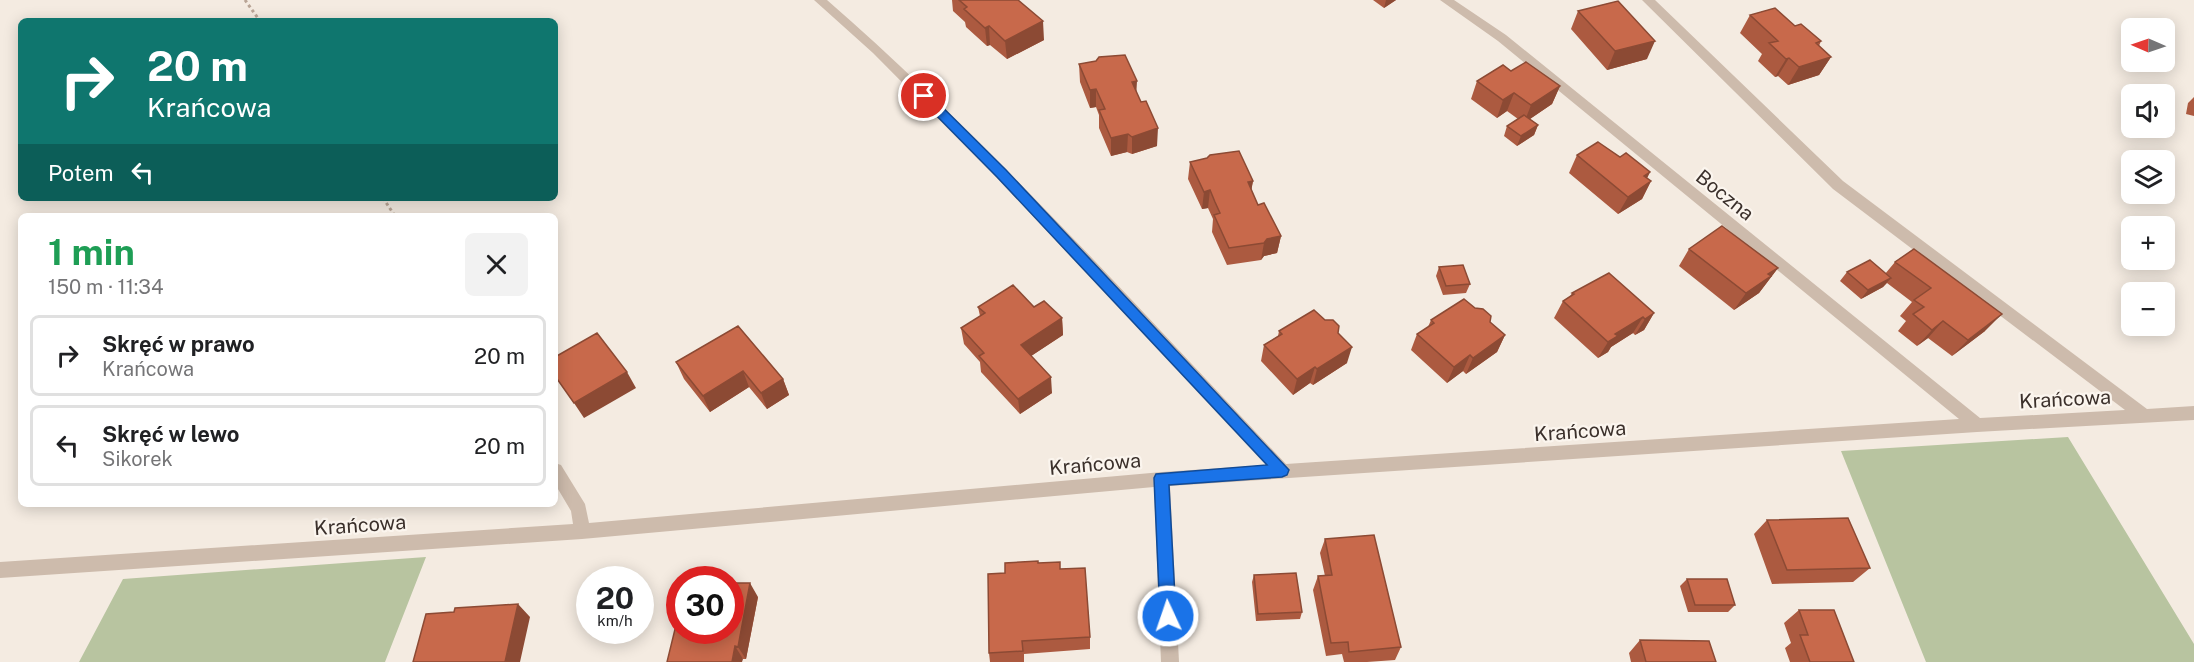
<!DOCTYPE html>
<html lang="pl">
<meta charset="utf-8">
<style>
:root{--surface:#fff;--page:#f2f2f2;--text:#202124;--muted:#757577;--line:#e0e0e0}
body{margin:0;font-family:"Public Sans",sans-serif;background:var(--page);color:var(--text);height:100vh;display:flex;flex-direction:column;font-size:22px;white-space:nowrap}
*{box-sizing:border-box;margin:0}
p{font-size:20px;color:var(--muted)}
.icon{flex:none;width:33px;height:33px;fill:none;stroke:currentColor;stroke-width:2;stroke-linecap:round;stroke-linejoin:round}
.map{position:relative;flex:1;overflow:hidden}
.details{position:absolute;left:18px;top:213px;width:540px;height:294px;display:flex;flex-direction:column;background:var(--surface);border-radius:9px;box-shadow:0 3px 15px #0003}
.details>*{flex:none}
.hud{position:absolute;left:18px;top:18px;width:540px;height:183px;border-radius:9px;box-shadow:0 3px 15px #0003;background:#0f766e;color:#fff;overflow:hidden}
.needle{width:39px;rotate:272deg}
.controls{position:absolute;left:2121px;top:18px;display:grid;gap:12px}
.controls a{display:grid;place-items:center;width:54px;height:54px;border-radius:9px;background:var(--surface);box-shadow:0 3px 15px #0003;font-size:30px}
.speed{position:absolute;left:576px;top:566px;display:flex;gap:12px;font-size:30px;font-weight:700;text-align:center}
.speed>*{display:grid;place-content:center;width:78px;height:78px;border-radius:50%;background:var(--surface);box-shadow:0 3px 15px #0003;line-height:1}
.speed small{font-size:15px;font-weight:400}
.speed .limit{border:9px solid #d22;background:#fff;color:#111}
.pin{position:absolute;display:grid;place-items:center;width:51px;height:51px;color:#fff;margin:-26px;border:3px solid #fff;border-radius:50%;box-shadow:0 2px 6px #0007}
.me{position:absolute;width:66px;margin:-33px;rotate:357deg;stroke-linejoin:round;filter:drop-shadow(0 0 4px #0008)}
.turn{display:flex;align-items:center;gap:21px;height:126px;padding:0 30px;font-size:27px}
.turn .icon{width:78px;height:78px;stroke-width:2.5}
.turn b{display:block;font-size:42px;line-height:51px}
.then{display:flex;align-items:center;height:57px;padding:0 30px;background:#0003;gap:12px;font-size:22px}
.round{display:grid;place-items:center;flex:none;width:63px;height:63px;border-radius:9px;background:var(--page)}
.overview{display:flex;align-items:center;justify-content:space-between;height:102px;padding:0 30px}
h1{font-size:36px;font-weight:700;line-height:45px;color:#1e9e55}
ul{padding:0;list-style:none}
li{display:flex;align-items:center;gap:18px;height:81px;margin:0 12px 9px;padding:0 18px;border:3px solid var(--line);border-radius:9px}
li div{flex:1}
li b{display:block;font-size:22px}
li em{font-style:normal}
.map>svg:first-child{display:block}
.green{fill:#b8c4a0}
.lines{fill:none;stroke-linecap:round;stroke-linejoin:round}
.path{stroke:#b9a596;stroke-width:3;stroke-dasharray:3 3;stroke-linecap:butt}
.minor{fill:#cdbbac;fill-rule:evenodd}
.wall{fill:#ac5a40}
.shaded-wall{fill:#8c4a34}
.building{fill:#c8694b;stroke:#8c4a34;stroke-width:1.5}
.route{fill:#1a73e8;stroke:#114b97;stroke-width:1.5}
.labels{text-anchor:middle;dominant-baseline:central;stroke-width:4.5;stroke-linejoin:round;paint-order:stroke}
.street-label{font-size:20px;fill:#3b302b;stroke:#fbf5ee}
</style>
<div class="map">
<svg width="2194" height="662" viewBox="0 0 2194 662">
<rect width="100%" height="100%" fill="#f4ebe1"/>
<!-- green -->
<path class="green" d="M2068,437L2194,644V662H1926L1841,451Z
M426,557L385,662H79L123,579Z"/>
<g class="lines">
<!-- path -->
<path class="path" d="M245,0L260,21
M383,198L395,216"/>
<!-- minor -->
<path class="minor" d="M814,0H827C991,143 1137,307 1286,464L1959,419L1498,41L1440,0H1454L1506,35L1980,418L2125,410L1833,189L1642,0H1655L1843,181L2147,409L2194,406V420L1977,432L1170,486L1179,662H1161L1154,487L582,539L0,578V562L573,524L571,511L555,484V463L561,465L585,504L589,523L1162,472L1267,465L996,177L873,53Z"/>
</g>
<!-- wall -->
<path class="wall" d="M952,0H1018L1044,40L1007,59L990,45L987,46L966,27L965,22L953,11Z
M1373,0H1396L1384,8Z
M1578,11L1647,59L1607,70L1571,29Z
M1750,15L1821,41L1819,46L1831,57L1819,75L1788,85L1778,76L1775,77L1758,61L1762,54L1740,33Z
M1079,64L1136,92L1157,146L1132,154L1127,152L1111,156L1099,128V115L1096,107L1090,108L1080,82Z
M1511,71L1560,86L1552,104L1530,119L1538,125L1534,135L1517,146L1504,136L1507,126L1518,119L1507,111L1497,118L1471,99L1477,81Z
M2194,97V116L2186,114L2188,103Z
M1577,155L1620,157L1650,172L1647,178L1651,181L1642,199L1618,214L1569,173Z
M1190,162L1253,181L1251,190L1258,205L1281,236L1277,253L1264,256L1261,260L1227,265L1212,232L1213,219L1208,208L1202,209L1188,179Z
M1689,249L1778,268L1759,293L1734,310L1679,266Z
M1914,249L1985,331L1952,356L1928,338L1917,346L1898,331L1906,321L1900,316L1912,302L1887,283L1883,287L1861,299L1840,281L1847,272L1885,274L1895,262Z
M1439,267L1470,284L1466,293L1443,295L1436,276Z
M1572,293L1654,313L1644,330L1635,335L1633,333L1611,347L1608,352L1598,358L1554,318L1563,301L1570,297Z
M978,307H1034L1062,318L1063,335L1031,356L1052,393L1020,414L981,372L980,362L964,344L961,328L980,316Z
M1431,320L1490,322L1505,335L1497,352L1466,374L1463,371L1447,383L1411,350L1417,334L1428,327Z
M738,326L783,379L789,395L767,409L749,387L710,412L684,379L676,362Z
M1279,331L1338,333L1347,363L1313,385L1310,383L1293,395L1261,361L1264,345L1278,336Z
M1767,520L1870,568L1853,582L1772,584L1754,534Z
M1325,539L1401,647L1395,660L1367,662H1344L1342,654L1326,656L1313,590L1318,576H1325L1320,553Z
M1038,563L1060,569L1090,637V649L1024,654V662H990L989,653L1005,573Z
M1254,575L1302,612L1300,619L1256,621L1252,582Z
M1687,579L1735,605L1728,612H1688L1680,586Z
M758,597L746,659H743L680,630Z
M1799,610L1854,662H1790L1785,648L1791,643L1784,623Z
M1640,640L1716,662H1631L1629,653Z"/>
<!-- shaded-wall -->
<path class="shaded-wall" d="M1386,0H1396L1384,8Z
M1043,21L1044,40L1007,59L1005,41Z
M989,26L990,45L987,46L985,28Z
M1655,41L1647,59L1607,70L1615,51Z
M1831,57L1819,75L1788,85L1799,67Z
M1789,58L1778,76L1775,77L1786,59Z
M1137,81L1136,99L1132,82Z
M1560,86L1552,104L1524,123L1531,105Z
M1096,89V107L1090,108V90Z
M1514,93L1507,111L1497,118L1503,100Z
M1538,125L1534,135L1517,146L1521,136Z
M1158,128L1157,146L1132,154V137Z
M1128,134L1127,152L1111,156V138Z
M1650,172L1642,188L1651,181L1642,199L1618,214L1628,197L1644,176Z
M1253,181L1250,198L1248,182Z
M1210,190L1208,208L1202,209L1204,192Z
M1281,236L1277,253L1264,256L1261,260L1264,243L1267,239Z
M1778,268L1759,293L1734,310L1746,293L1768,274Z
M1891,278L1883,287L1861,299L1868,290Z
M1654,313L1644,330L1635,335L1645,319Z
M2002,314L1985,331L1952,356L1968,340Z
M1643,317L1633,333L1611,347L1608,352L1598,358L1608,342L1615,334Z
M1062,318L1063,335L1022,362L1021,345Z
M1943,321L1928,338L1917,346L1932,330Z
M1505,335L1497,352L1466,374L1473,358Z
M1352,347L1347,363L1313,385L1317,369Z
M1470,355L1463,371L1447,383L1454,367Z
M1315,367L1310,383L1293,395L1297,379Z
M743,371L749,387L710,412L703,396Z
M627,372L636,388L584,418L574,403Z
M1051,377L1052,393L1020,414L1018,399Z
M783,379L789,395L767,409L761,393Z
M750,583L758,597L746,659L738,647Z
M518,604L530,617L520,662H505Z
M735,646L743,659L742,662H732Z"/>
<!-- building -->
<path class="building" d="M959,0H1018L1043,21L1005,41L989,26L985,28L964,9L967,7Z
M1618,1L1655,41L1615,51L1578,11Z
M1775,8L1795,26L1801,24L1821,41L1816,43L1831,57L1799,67L1789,58L1786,59L1769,43L1778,41L1750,15Z
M1125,55L1137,81L1132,82L1141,102L1146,101L1158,128L1132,137L1128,134L1111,138L1099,110L1105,109L1096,89L1090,90L1079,64L1096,61L1099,57Z
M1526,62L1560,86L1531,105L1514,93L1503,100L1477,81L1503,65L1511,71Z
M1524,115L1538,125L1521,136L1507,126Z
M1598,142L1620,157L1626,153L1650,172L1644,176L1651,181L1628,197L1577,155Z
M1239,151L1253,181L1248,182L1258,205L1264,203L1281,236L1267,239L1264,243L1229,248L1214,215L1220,213L1215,202L1210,190L1204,192L1190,162L1207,158L1210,155Z
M1722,226L1778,268L1768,274L1771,276L1746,293L1689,249Z
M1914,249L2002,314L1968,340L1943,321L1932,330L1913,314L1924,307L1914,300L1931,288L1895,262Z
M1870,260L1891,278L1868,290L1847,272Z
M1463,265L1470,284L1446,286L1439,267Z
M1609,273L1654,313L1645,319L1643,317L1615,334L1618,336L1608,342L1563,301L1574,294L1572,293Z
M1013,285L1034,307L1044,301L1062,318L1021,345L1051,377L1018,399L979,356L984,353L961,328L985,313L978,307Z
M1464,299L1475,308L1483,309L1491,316L1490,322L1505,335L1473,358L1470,355L1454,367L1417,334L1434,323L1431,320Z
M1314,310L1325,320H1333L1339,326L1338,333L1352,347L1317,369L1315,367L1297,379L1264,345L1282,334L1279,331Z
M738,326L783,379L761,393L743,371L703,396L676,362Z
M597,333L627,372L574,403L555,376V357Z
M1848,518L1870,568L1787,570L1767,520Z
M1374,535L1401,647L1349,652L1348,642L1331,643L1318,576L1332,575L1325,539Z
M1038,561V563L1060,562V569L1085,568L1090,637L1022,641L1023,651L989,653L988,574L1005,573V563Z
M1296,573L1302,612L1258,614L1254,575Z
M1687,579H1727L1735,605H1695Z
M730,583H750L738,647L735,646L732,662H667L677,621H680V630H730Z
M518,604L505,662H413L426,614L454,612L455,608Z
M1799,610H1834L1854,662H1810L1800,635H1808Z
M1640,640L1709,641L1716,662H1646Z"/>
<!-- route -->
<path class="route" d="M924,92L928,93L1006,170L1289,470L1287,475L1282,477L1169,485L1176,616L1173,622L1168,624L1162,622L1160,616L1154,478L1156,474L1267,465L997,177L920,99V93Z"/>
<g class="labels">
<!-- street labels -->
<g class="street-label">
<text transform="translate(1725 195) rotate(39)">Boczna</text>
<text transform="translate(2065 399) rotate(-3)">Krańcowa</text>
<text transform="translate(1580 431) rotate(-4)">Krańcowa</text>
<text transform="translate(1095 464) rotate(-5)">Krańcowa</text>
<text transform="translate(360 525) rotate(-4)">Krańcowa</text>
</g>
</g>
</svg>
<div class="controls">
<a><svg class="needle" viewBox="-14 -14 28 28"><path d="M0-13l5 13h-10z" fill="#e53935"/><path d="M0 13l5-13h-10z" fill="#757577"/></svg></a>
<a><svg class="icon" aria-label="sound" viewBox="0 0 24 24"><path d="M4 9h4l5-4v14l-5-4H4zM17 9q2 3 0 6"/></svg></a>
<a><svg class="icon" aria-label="layers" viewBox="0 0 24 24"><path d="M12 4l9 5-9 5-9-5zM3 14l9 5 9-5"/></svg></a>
<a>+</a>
<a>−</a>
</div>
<div class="speed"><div>20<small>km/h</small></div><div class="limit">30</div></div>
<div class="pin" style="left:924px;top:96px;background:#d93025"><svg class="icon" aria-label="arrive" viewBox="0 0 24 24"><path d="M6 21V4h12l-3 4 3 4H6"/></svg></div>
<svg class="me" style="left:1168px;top:616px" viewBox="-20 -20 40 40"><circle r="17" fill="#1a73e8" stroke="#fff" stroke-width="3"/><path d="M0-11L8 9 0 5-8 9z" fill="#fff"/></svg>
<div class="hud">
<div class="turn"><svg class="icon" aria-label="right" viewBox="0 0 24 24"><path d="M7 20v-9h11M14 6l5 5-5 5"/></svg><div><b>20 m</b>Krańcowa</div></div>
<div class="then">Potem<svg class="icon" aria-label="left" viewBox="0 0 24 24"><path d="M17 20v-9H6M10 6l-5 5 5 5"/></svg></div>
</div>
<section class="details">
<div class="overview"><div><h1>1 min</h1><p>150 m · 11:34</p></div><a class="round"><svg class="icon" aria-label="close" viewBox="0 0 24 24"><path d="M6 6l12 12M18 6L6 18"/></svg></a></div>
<ul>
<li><svg class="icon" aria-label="right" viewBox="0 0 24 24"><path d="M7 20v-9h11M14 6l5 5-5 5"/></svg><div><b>Skręć w prawo</b><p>Krańcowa</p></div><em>20 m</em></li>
<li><svg class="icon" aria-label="left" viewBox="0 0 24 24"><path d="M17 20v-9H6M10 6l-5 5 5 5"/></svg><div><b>Skręć w lewo</b><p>Sikorek</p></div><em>20 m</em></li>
</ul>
</section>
</div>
